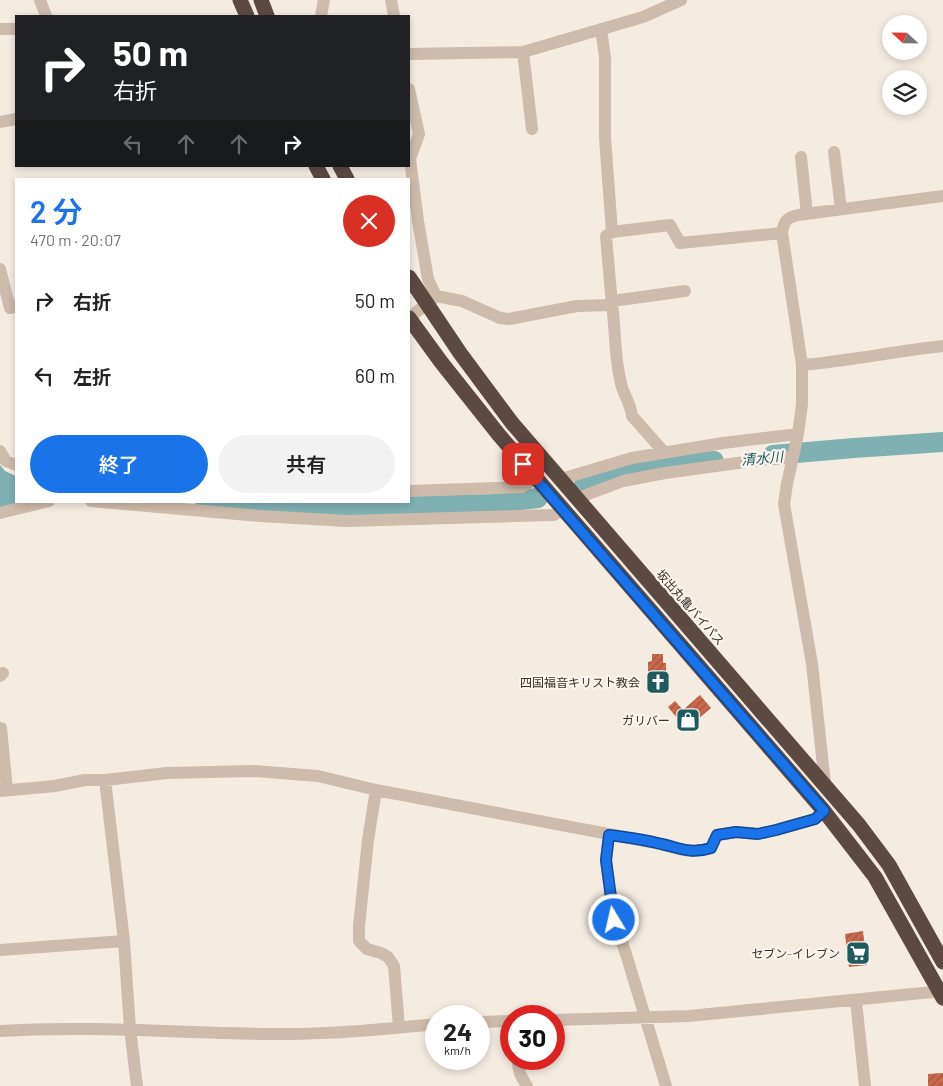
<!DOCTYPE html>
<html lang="ja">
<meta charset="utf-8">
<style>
:root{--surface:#fff;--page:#f2f2f2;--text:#222;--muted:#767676;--accent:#1a73e8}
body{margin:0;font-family:Barlow,"Noto Sans JP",sans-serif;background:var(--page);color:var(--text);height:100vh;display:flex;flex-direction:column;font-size:19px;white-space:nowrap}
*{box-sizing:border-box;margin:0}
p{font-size:16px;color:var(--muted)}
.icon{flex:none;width:28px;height:28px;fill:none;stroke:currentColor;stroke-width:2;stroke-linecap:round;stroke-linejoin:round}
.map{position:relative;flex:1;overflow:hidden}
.side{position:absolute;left:15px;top:178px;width:395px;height:325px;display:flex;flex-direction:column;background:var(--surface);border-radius:0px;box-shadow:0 2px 8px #0003}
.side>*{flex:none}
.hud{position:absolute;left:15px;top:15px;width:395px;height:152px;border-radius:0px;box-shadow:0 2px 8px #0003;background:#202124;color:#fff;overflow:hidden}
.needle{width:32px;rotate:292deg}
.fabs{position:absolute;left:882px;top:15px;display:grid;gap:10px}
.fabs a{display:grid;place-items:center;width:45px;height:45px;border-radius:50%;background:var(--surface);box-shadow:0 2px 8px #0003;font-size:25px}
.speed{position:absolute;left:425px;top:1005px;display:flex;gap:10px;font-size:25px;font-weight:700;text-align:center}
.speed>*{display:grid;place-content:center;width:65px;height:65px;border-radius:50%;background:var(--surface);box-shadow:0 2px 8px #0003;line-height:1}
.speed small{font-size:12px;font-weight:400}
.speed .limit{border:8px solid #d22;background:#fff;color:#111}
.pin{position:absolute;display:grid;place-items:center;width:42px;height:42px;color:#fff;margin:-21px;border-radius:10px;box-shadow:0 2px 8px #0006}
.me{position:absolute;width:55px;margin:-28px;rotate:351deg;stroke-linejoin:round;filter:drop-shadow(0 0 4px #0008)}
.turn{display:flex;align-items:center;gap:18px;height:105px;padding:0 15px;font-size:22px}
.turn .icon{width:65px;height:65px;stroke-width:2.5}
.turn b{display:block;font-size:35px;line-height:42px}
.lanes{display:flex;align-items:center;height:48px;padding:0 15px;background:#0003;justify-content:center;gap:25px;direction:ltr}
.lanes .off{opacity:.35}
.round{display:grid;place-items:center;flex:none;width:52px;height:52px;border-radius:26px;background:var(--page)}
.overview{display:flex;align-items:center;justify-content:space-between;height:85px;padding:0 15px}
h1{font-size:30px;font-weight:600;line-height:38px;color:var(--accent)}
.action{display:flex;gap:10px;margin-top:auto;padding:10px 15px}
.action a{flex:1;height:58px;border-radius:30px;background:var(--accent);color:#fff;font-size:20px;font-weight:600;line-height:58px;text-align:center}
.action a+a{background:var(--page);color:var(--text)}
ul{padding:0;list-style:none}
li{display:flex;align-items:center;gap:15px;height:75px;padding:0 15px}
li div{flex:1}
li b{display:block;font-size:19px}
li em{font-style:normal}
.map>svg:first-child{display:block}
.water{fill:#7fb0b2}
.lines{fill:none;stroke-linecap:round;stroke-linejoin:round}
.river{stroke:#7fb0b2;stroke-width:20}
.building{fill:url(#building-hatch)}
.minor{stroke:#cdbbac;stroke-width:12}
.highway{stroke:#5c4a42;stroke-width:15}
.route-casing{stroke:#114b97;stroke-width:12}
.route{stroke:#1a73e8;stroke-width:9}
.labels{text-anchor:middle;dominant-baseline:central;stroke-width:4.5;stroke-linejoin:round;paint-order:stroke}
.street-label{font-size:12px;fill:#3b302b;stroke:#fbf5ee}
.poi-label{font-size:12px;fill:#3b302b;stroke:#fbf5ee;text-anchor:end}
.water-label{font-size:14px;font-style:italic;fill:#1f5a5e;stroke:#fbf5ee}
</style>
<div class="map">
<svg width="943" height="1086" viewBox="0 0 943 1086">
<defs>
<pattern id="building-hatch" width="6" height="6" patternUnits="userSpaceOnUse" patternTransform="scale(1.25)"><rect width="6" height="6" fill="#c8694b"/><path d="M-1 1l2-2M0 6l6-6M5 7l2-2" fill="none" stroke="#a4573f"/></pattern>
</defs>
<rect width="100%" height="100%" fill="#f4ebe1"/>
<!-- water -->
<path class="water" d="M0,465L5,471L16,476V501H39L0,509Z"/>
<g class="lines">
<!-- river -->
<path class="river" d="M773,455L854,448L943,442
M584,485L647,467L714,461
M205,501L316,509L491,504L538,498"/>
</g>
<!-- building -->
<path class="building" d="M652,654H663V663H666V673H668L669,692L648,693V662L652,661Z
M700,695L711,708L686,729L668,707L675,701L683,710Z
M863,931L867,965L849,967L845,934Z
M943,1073V1086H928V1074Z"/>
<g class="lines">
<!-- minor -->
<path class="minor" d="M40,0L46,16
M391,0L394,16
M321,16L324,0
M0,29H16
M601,29L605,57V138L612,232
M523,52L532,129
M409,54L523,52L643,17L681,0
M409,89L419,134L410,159L418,221L428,279L436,296L462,301L500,318L509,319L577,306L612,305L606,236L612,232L670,225L680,243L782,233L802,365V404L798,434L787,484L784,504L812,664L825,784
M0,122L16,119
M834,152L841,209
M801,157L807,214
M782,233C784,221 786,218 798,215L943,196
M0,269L10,308L16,306
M612,301L685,291
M612,305C616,332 614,360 622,387C625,397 631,405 632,416L664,452
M409,318L434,298
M802,365C849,361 896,351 943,346
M0,451L6,461L16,465
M561,479L632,458L723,443L798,434
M409,491L522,487L535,478
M578,498L623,481L665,473L767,459L792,457
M91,501L260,516L347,521L553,515L564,510
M0,513L49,501
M0,676L3,673
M0,728H1L7,790
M105,780L124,941L130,1029L137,1086
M376,790L368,840L359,926V941L367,949L381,953L388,957L394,966L399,1027
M0,791L55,786L85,780H105L167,773L254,771L318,776L376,790L656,843C676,848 691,855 711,848L717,835L736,832L758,834L776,830L815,819L824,811
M609,835L606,861L614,920L626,954L666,1086
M0,950L124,941
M856,1001L865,1086
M554,1020L689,1016L943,991
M479,1022L511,1021
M0,1031C95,1025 190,1034 285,1034C335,1034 386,1029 436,1024
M517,1059L520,1074L527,1086"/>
<!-- highway -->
<path class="highway" d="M240,0L247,16
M261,0L267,16
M316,166L323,179
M340,166L347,179
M409,277L460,353L512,423L859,825L889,865L943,962
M409,318L441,362L499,435L824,811L875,877L943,998"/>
</g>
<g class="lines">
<!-- route casing -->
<g class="route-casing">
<path id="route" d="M523,464L824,811L815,819L776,830L758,834L736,832L717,835L711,848C689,855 678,847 657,843C641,839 625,837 609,835L606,860L614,920"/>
</g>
<!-- route -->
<use href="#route" class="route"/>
</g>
<!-- icons -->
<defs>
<g id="church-square" transform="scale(1.25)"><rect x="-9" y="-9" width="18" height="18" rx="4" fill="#1f5a5e" stroke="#fbf5ee"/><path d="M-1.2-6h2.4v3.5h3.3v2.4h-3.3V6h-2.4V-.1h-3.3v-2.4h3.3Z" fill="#fff"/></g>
<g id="shop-square" transform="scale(1.25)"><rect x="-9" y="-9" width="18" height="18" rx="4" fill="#1f5a5e" stroke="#fbf5ee"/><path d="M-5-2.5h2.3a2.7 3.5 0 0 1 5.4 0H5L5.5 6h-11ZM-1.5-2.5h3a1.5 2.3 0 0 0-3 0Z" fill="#fff"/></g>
<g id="supermarket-square" transform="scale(1.25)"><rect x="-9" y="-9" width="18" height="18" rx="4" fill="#1f5a5e" stroke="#fbf5ee"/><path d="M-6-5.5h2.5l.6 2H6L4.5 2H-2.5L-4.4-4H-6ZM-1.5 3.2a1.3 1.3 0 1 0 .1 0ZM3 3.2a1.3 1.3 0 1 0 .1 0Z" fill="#fff"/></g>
</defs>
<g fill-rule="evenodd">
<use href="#church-square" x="658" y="682"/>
<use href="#shop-square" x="688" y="720"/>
<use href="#supermarket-square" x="858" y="953"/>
</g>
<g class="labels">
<!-- street labels -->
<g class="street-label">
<text transform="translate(691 607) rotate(49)">坂出丸亀バイパス</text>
</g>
<!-- poi labels -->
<g class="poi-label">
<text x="640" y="682">四国福音キリスト教会</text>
<text x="670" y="720">ガリバー</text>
<text x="840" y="953">セブン-イレブン</text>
</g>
<!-- water labels -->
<g class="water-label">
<text transform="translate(762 458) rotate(-5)">清水川</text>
</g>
</g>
</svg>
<div class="fabs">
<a><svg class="needle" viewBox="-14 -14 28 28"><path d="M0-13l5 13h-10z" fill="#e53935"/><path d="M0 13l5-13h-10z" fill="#767676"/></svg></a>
<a><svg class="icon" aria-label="layers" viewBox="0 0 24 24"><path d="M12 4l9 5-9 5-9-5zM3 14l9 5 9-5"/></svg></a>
</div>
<div class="speed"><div>24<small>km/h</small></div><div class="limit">30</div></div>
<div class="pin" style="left:523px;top:464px;background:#d93025"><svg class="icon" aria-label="arrive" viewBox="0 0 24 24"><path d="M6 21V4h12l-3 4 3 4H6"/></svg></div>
<svg class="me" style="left:614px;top:920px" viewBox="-20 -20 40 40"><circle r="17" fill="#1a73e8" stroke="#fff" stroke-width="3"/><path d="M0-11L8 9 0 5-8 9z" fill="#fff"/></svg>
<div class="hud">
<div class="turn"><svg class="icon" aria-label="right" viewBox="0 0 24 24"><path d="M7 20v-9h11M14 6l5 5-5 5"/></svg><div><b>50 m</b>右折</div></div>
<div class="lanes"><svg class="icon off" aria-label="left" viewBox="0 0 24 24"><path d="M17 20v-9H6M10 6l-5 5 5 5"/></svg><svg class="icon off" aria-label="ahead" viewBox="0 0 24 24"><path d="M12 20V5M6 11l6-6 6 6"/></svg><svg class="icon off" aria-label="ahead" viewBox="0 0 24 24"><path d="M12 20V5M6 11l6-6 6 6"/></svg><svg class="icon" aria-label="right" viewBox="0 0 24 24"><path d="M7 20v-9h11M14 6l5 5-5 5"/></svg></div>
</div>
<section class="side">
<div class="overview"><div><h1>2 分</h1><p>470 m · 20:07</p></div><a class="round" style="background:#d93025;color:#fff"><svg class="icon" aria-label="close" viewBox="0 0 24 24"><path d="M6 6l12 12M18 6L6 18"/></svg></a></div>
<ul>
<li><svg class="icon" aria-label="right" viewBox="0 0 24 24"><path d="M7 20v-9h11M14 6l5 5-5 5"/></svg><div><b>右折</b></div><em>50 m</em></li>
<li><svg class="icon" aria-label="left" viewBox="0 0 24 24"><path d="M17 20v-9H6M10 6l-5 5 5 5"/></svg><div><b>左折</b></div><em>60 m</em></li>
</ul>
<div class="action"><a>終了</a><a>共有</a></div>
</section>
</div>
